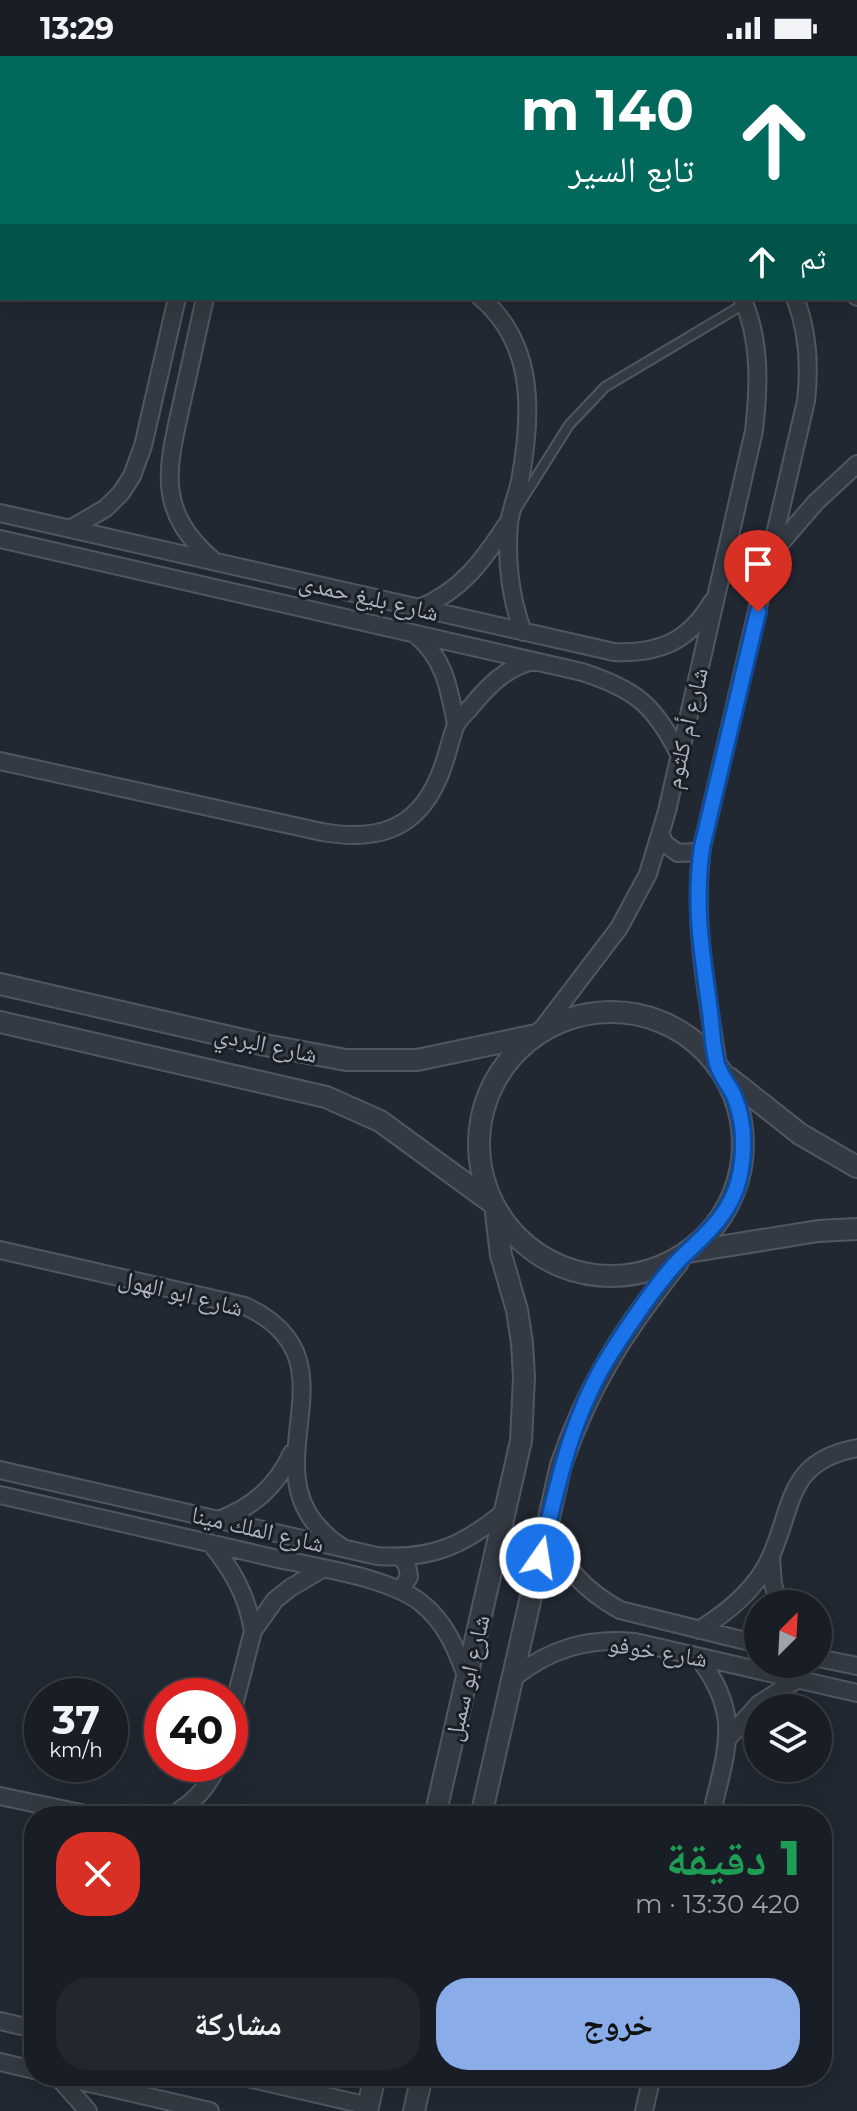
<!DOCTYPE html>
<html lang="ar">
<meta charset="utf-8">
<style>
:root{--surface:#191e26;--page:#22272e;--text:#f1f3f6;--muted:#9fa2a7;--line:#373c43;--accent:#8aace9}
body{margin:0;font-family:Montserrat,"Noto Naskh Arabic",sans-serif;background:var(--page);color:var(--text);direction:rtl;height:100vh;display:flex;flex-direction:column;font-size:30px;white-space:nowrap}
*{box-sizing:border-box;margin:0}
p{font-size:26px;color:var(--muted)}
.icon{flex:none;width:44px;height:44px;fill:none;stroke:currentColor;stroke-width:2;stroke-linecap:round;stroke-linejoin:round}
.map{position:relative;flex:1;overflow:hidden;direction:ltr}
.side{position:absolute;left:24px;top:1750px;width:808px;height:280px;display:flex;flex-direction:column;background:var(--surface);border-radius:32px;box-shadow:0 8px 32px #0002,0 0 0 2px var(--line);direction:rtl}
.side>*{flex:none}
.guide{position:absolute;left:0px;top:0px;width:858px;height:244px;box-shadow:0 8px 32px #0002,0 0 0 2px var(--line);direction:rtl;background:#00695c;color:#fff;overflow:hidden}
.needle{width:52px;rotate:24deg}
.buttons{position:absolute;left:744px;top:1534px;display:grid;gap:16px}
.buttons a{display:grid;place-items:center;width:88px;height:88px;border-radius:50%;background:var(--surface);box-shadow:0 8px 32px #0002,0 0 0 2px var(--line);font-size:40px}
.speed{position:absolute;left:24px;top:1622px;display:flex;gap:16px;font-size:40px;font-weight:700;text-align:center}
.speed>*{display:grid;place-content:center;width:104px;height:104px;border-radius:50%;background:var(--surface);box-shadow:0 8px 32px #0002,0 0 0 2px var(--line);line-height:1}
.speed small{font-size:20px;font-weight:400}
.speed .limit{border:12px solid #d22;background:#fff;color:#111}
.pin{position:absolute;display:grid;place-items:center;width:68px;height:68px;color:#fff;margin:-82px -34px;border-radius:50% 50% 50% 0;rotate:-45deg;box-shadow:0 0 8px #0007}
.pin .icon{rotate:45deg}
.me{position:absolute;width:88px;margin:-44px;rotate:13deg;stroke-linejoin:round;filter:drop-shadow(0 0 6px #0008)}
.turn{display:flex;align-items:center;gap:28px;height:168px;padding:0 32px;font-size:36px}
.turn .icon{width:104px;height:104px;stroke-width:2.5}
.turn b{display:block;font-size:56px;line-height:68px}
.then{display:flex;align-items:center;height:76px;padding:0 32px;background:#0003;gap:16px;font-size:30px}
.round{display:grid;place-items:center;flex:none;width:84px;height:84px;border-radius:32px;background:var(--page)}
.head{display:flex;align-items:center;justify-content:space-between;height:136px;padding:0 32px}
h1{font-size:48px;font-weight:800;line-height:60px;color:#1e9e55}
.primary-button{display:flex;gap:16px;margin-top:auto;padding:16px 32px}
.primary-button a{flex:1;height:92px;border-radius:32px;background:var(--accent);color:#111;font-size:32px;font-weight:800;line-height:92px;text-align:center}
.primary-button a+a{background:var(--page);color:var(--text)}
.status{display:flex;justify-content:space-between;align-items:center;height:56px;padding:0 40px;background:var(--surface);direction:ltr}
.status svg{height:22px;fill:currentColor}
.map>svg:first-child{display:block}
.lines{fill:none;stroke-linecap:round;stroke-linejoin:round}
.service-casing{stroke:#515761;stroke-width:12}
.minor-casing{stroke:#515761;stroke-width:20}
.tertiary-casing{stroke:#515761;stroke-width:24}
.service{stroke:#343a43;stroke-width:8}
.minor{stroke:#343a43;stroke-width:16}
.tertiary{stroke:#343a43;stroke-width:20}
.route-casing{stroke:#114b97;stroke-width:20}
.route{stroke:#1a73e8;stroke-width:14}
.labels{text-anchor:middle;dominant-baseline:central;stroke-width:6;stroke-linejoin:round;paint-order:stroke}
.street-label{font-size:24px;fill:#aeb4c0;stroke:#1a1f27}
</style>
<div class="status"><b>13:29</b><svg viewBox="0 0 49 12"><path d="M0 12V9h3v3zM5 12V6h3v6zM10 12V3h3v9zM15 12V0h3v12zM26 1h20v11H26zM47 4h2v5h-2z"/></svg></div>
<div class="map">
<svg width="857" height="2055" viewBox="0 0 857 2055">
<rect width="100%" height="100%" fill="#212832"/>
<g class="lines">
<!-- service casing -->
<g class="service-casing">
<path id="service" d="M518,450L569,369L605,331L744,248"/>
</g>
<!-- minor casing -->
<g class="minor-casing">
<path id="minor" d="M225,0V2
M477,0L485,2
M638,0V2
M682,0V2
M274,2L276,0
M0,116H2
M0,138L2,136
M856,240L857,241
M205,242C197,277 190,311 182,346C167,413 155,455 214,505
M481,242C536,289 532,360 520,425C517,439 511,453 509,467C506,505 510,541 523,576
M0,457L614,596C659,598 688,586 712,546
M70,473L106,452L121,437L132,420L143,390L177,242
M0,483L582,616C635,633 655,649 680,700
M773,496L816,446L857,408
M419,552C462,535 484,503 509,465
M416,579C445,603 449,633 456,668
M0,705L322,776C374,785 415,776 438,723C446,706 449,688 455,671C458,664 465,657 470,652C488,630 505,612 533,605
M661,778L664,787L678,797L695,796L702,791
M539,977L619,872L648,818L667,755L754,375C759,331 761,283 742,242
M718,1010C707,936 692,866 702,791L806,345C810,310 808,275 795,242
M0,1194L245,1250C370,1308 232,1421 343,1492
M0,1414L377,1500C432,1504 465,1489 506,1454
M0,1439C92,1460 183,1481 274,1502C315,1511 387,1521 420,1546C446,1566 456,1593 467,1622
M219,1464C254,1450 276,1431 292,1397
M547,1472C562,1510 584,1534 620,1554L758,1588
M210,1487C233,1514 247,1540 253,1575
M771,1501L773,1528L779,1548
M400,1534L409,1521L407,1509L400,1501
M699,1574C728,1556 757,1533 771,1500C794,1448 787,1405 857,1392
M697,1600C744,1659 726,1694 711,1760
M818,1602L857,1610
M513,1622C550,1593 588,1581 635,1586L857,1637
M230,1665L253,1575L275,1544L290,1532L322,1513
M729,1681L759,1648L798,1623
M0,1740L95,1760
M171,1760C193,1747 208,1732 218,1708
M0,1965L34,1973
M0,2006L34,2014
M57,2020L88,2055
M59,2020L210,2055
M239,2020L369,2050
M644,2055L652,2020"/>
</g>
<!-- tertiary casing -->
<g class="tertiary-casing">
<path id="tertiary" d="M0,928L265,989L346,1004H417L531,980
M479 1088a132 132 0 1 1 264 0a132 132 0 1 1-264 0Z
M0,966L326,1041L380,1065L491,1146
M729,1022L800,1078L857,1111
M688,1196L818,1175L857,1173
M435,1760L521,1385L524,1321L522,1287L517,1254L501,1199L496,1158
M481,1760L561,1409C589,1327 625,1273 678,1206
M367,2055L375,2020
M414,2055L422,2020"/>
</g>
<!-- service -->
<use href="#service" class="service"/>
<!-- minor -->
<use href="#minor" class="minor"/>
<!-- tertiary -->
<use href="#tertiary" class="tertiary"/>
</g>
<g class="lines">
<!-- route casing -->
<g class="route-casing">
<path id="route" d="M540,1502C557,1431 571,1360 611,1297C629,1269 660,1222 683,1200C707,1177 731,1157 739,1123C745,1096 745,1066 734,1040C729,1029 720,1019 717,1008C712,989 712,967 709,948C701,891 694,848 702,791L758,556"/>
</g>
<!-- route -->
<use href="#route" class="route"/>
</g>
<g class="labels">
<!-- street labels -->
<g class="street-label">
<text transform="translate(369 541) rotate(13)">شارع بليغ حمدى</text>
<text transform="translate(686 672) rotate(-77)">شارع أم كلثوم</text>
<text transform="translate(266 988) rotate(12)">شارع البردي</text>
<text transform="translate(181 1237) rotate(14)">شارع ابو الهول</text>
<text transform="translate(258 1473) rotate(13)">شارع الملك مينا</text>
<text transform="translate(658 1595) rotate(9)">شارع خوفو</text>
<text transform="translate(467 1622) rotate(-77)">شارع ابو سمبل</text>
</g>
</g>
</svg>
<div class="buttons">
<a><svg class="needle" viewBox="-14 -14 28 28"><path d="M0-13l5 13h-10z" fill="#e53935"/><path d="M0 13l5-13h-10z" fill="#9fa2a7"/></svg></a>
<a><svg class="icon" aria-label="layers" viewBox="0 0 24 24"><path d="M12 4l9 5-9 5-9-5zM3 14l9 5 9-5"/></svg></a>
</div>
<div class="speed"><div>37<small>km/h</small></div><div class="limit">40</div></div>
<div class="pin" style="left:758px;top:556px;background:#d93025"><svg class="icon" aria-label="arrive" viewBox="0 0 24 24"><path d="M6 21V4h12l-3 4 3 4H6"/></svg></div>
<svg class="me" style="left:540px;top:1502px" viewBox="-20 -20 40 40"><circle r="17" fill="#1a73e8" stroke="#fff" stroke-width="3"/><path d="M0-11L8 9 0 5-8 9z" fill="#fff"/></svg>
<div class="guide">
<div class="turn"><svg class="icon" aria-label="ahead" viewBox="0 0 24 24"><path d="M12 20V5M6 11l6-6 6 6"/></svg><div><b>140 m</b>تابع السير</div></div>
<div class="then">ثم<svg class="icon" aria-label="ahead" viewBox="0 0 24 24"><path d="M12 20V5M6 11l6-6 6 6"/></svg></div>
</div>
<section class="side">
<div class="head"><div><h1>1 دقيقة</h1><p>420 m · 13:30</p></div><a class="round" style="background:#d93025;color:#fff"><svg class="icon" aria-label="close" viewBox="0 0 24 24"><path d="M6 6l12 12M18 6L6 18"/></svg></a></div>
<div class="primary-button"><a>خروج</a><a>مشاركة</a></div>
</section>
</div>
